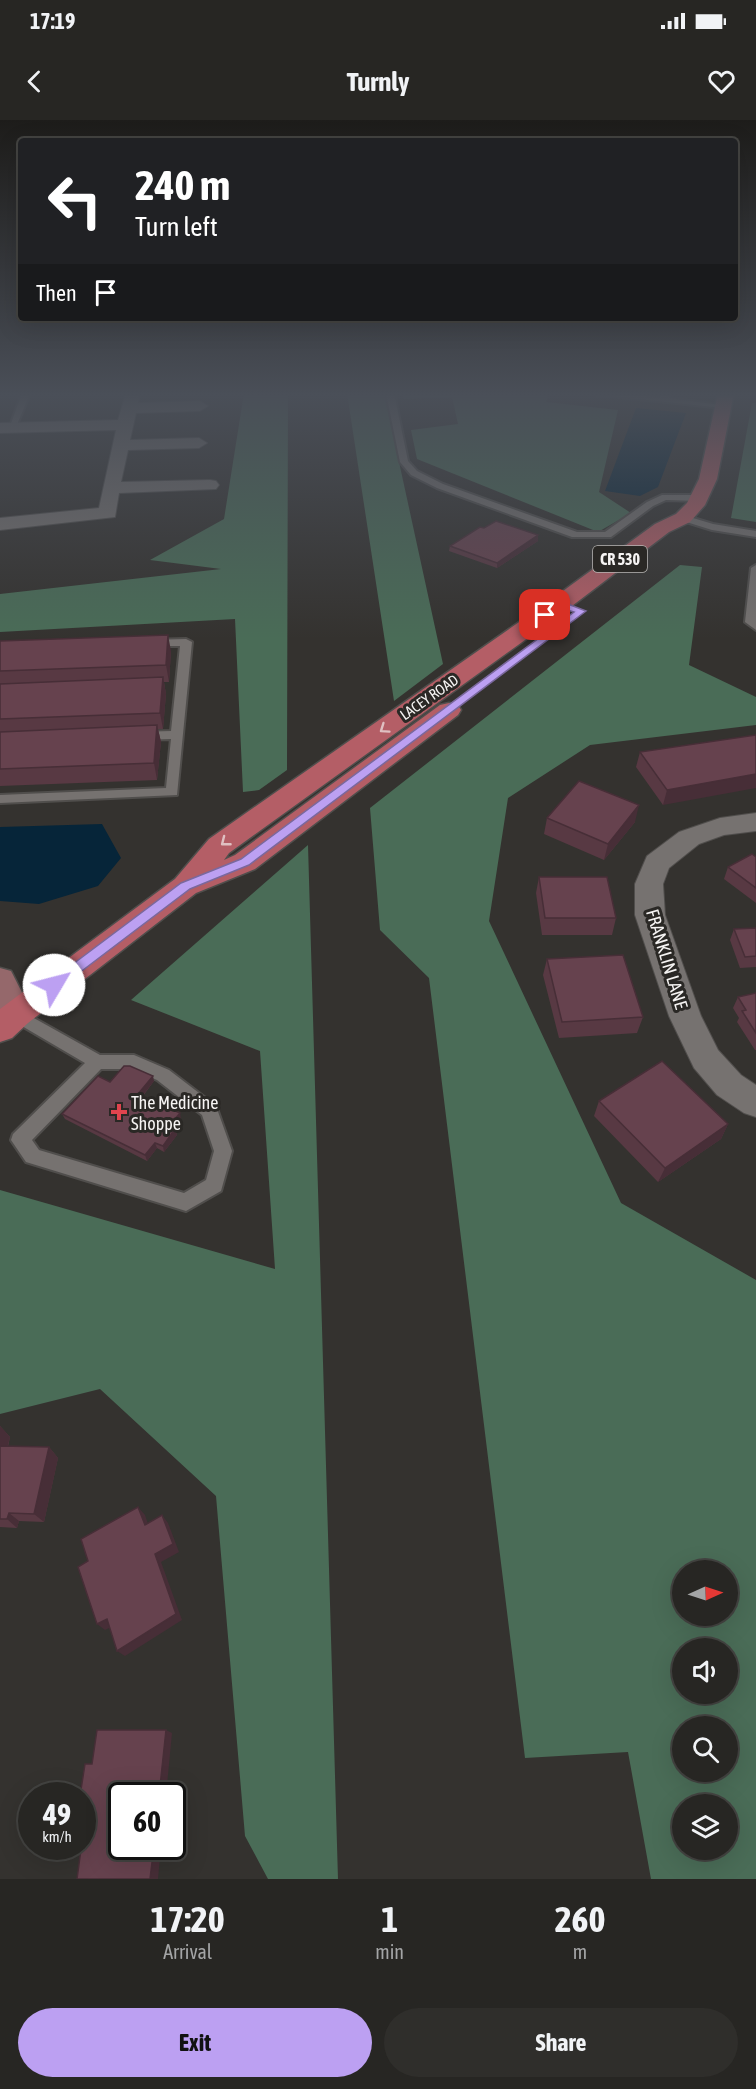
<!DOCTYPE html>
<style>
:root{--surface:#272623;--page:#2f2e2b;--text:#f1f3f6;--muted:#a4a5a6;--line:#434341;--accent:#bca0f2}
body{margin:0;font-family:"Asap Condensed",sans-serif;background:var(--page);color:var(--text);height:100vh;display:flex;flex-direction:column;font-size:22px;white-space:nowrap}
*{box-sizing:border-box;margin:0}
p{font-size:20px;color:var(--muted)}
.icon{flex:none;width:33px;height:33px;fill:none;stroke:currentColor;stroke-width:2;stroke-linecap:round;stroke-linejoin:round}
.map{position:relative;height:1759px;overflow:hidden}
.panel{display:flex;flex-direction:column;background:var(--surface);flex:1}
.panel>*{flex:none}
.hud{position:absolute;left:18px;top:18px;width:720px;height:183px;border-radius:6px;box-shadow:0 6px 24px #0002,0 0 0 2px var(--line);background:#202124;color:#fff;overflow:hidden}
.needle{width:39px;rotate:87deg}
.controls{position:absolute;left:672px;top:1440px;display:grid;gap:12px}
.controls a{display:grid;place-items:center;width:66px;height:66px;border-radius:50%;background:var(--surface);box-shadow:0 6px 24px #0002,0 0 0 2px var(--line);font-size:30px}
.speed{position:absolute;left:18px;top:1662px;display:flex;gap:12px;font-size:30px;font-weight:700;text-align:center}
.speed>*{display:grid;place-content:center;width:78px;height:78px;border-radius:50%;background:var(--surface);box-shadow:0 6px 24px #0002,0 0 0 2px var(--line);line-height:1}
.speed small{font-size:15px;font-weight:400}
.speed .limit{border:3px solid #111;border-radius:9px;background:#fff;color:#111}
.pin{position:absolute;display:grid;place-items:center;width:51px;height:51px;color:#fff;margin:-26px;border-radius:12px;box-shadow:0 3px 9px #0006}
.me{position:absolute;width:66px;margin:-33px;rotate:53deg;stroke-linejoin:round;filter:drop-shadow(0 0 4px #0008)}
.turn{display:flex;align-items:center;gap:21px;height:126px;padding:0 18px;font-size:27px}
.turn .icon{width:78px;height:78px;stroke-width:2.5}
.turn b{display:block;font-size:42px;line-height:51px}
.then{display:flex;align-items:center;height:57px;padding:0 18px;background:#0003;gap:12px;font-size:22px}
.eta{display:flex;justify-content:space-evenly;align-items:center;height:102px;text-align:center}
.eta b{font-size:36px;font-weight:700;line-height:42px}
.action{display:flex;gap:12px;margin-top:auto;padding:12px 18px}
.action a{flex:1;height:69px;border-radius:36px;background:var(--accent);color:#111;font-size:24px;font-weight:700;line-height:69px;text-align:center}
.action a+a{background:var(--page);color:var(--text)}
.status{display:flex;justify-content:space-between;align-items:center;height:42px;padding:0 30px;background:var(--surface);direction:ltr}
.status svg{height:16px;fill:currentColor}
header{display:flex;justify-content:space-between;align-items:center;height:78px;padding:0 18px;background:var(--surface);font-size:27px;font-weight:700}
.map>svg:first-child{display:block}
.forest{fill:#4a6c57;fill-rule:evenodd}
.water{fill:#062539}
.lines{fill:none;stroke-linecap:round;stroke-linejoin:round}
.lane-casing{stroke:#504e4c;stroke-width:4}
.street-casing{stroke:#504e4c;stroke-width:2}
.secondary-casing{stroke:#504e4c;stroke-width:3}
.primary-casing{stroke:#504e4c;stroke-width:3}
.lane{fill:#767270;fill-rule:evenodd}
.street{fill:#767270;fill-rule:evenodd}
.secondary{fill:#95686b;fill-rule:evenodd}
.primary{fill:#b45e66;fill-rule:evenodd}
.wall{fill:#583943}
.shaded-wall{fill:#472e37}
.building{fill:#66424e;stroke:#472e37;stroke-width:1.5}
.oneway{stroke:#dfc0c2}
.route{fill:#bca0f2;stroke:#7a689d;stroke-width:1.5}
.health-dot{fill:#e0444e;stroke:#2a2825;stroke-width:2}
.labels{text-anchor:middle;dominant-baseline:central;stroke-width:6;stroke-linejoin:round;paint-order:stroke}
.far-street-label{font-size:15px;fill:#f6f4f3;stroke:#2a2825}
.shield{fill:#2a2825;stroke:#b9b7b5;stroke-width:1.5}
.shield-label{font-size:16px;font-weight:bold;fill:#f6f4f3}
.street-label{font-size:18px;fill:#f6f4f3;stroke:#2a2825}
.poi-label{font-size:18px;fill:#f6f4f3;stroke:#2a2825;text-anchor:start}
</style>
<div class="status"><b>17:19</b><svg viewBox="0 0 49 12"><path d="M0 12V9h3v3zM5 12V6h3v6zM10 12V3h3v9zM15 12V0h3v12zM26 1h20v11H26zM47 4h2v5h-2z"/></svg></div>
<header><svg class="icon" aria-label="back" viewBox="0 0 24 24"><path d="M15 5l-7 7 7 7"/></svg>Turnly<svg class="icon" aria-label="heart" viewBox="0 0 24 24"><path d="M12 20l-8-8c-3-5 5-10 8-4 3-6 11-1 8 4z"/></svg></header>
<div class="map">
<svg width="756" height="1759" viewBox="0 0 756 1759">
<rect width="100%" height="100%" fill="#34322f"/>
<!-- forest -->
<path class="forest" d="M244,273H288L287,650L259,670L243,672L235,499L0,512V474L221,449L150,440L224,399Z
M347,273H384L443,544L394,581Z
M402,273H549L546,282L618,290L599,372L631,393L598,412L417,339L411,310L458,304L452,277L404,279Z
M752,283H756V402L731,398Z
M680,445L702,447L689,545L756,577V605L590,625L508,678L489,801L621,1083L756,1160V1759H651L628,1632L525,1638L429,858L380,810L370,688ZM728,1450V1496H682V1450ZM728,1528V1574H682V1528ZM728,1606V1652H682V1606ZM728,1684V1730H682V1684Z
M308,725L338,1759H268L245,1716L216,1376L100,1269L0,1294V1070L275,1149L260,931L131,880Z"/>
<!-- water -->
<path class="water" d="M636,288L686,293L658,367L640,376L605,371Z
M102,704L121,738L98,766L39,784L0,781V707Z"/>
<g class="lines">
<!-- lane casing -->
<g class="lane-casing">
<path id="lane" d="M386,273H394L408,341L417,351L443,364L577,412H605L647,382L662,375H699L704,378L699,381L666,380L653,386L611,417H572L437,368L411,355L400,342Z
M582,273L661,277L662,273H670L669,278L727,286L723,288Z
M25,274L29,276L16,307L9,309L21,276Z
M683,395L713,404L756,411V417L712,410L680,400L678,398Z
M756,445V510L745,502L751,448Z
M186,519L192,522L177,675L0,683V675L166,668L171,619L137,620L131,616L137,612L171,611L180,526H148L142,523L148,520Z
M16,888L100,935H134L169,950L216,986L232,1031L221,1071L186,1091L26,1042L11,1020L13,1014L85,943L10,899L8,894L10,889ZM101,949H132L157,960L202,995L214,1031L206,1060L184,1073L39,1030L32,1020Z"/>
</g>
<!-- street casing -->
<g class="street-casing">
<path id="street" d="M126,273H140L138,283L200,281L208,286L200,291L136,293L130,320L199,318L207,323L199,328L128,330L121,362L210,360L216,361L219,365L216,369L119,373L115,397L0,410V398L99,388L116,310L0,313V303L118,300Z
M756,693V711L724,715L699,724L669,748L663,764L665,795L701,896L718,930L741,955L756,965V997L744,993L717,975L694,948L669,896L635,795V764L647,736L679,712L720,698Z"/>
</g>
<!-- secondary casing -->
<g class="secondary-casing">
<path id="secondary" d="M0,848L11,851L33,894L28,903L16,907L0,905Z"/>
</g>
<!-- primary casing -->
<g class="primary-casing">
<path id="primary" d="M718,273H734L717,359L705,385L690,402L669,412L568,489L229,733L224,740L235,735L440,585L449,583L458,585L461,590L458,595L255,749L196,773L28,903L12,918L0,922V889L175,759L209,719L552,479L655,404L676,394L687,383L699,359Z"/>
</g>
<!-- lane -->
<use href="#lane" class="lane"/>
<!-- street -->
<use href="#street" class="street"/>
<!-- secondary -->
<use href="#secondary" class="secondary"/>
<!-- primary -->
<use href="#primary" class="primary"/>
</g>
<!-- wall -->
<path class="wall" d="M538,415V421L497,448L449,431L450,426Z
M0,521L171,531L169,562H164L166,574L163,609H158L161,622L157,660L0,666Z
M756,615L663,685L636,647L640,632Z
M547,698L635,702L604,740L544,714Z
M756,737V783L724,759L728,747Z
M539,757L616,798L612,815H542L536,773Z
M756,808V847L740,848L730,820L734,809Z
M547,839L643,897L637,913L559,918L543,855Z
M756,873V930H755L737,902L739,898L733,888L738,877Z
M154,961L143,976L181,999L173,1008L175,1009L177,1015L164,1032L157,1028L147,1041L65,999L62,994L110,962Z
M599,981L728,1004L721,1019L658,1062L594,996Z
M0,1306L10,1317L8,1327H49L58,1338L44,1402L19,1401L17,1408L0,1407Z"/>
<!-- shaded-wall -->
<path class="shaded-wall" d="M538,415V421L497,448V443Z
M168,515L171,531L169,562L166,545Z
M163,557L166,574L163,609L160,593Z
M157,605L161,622L157,660L154,643Z
M756,654V668L663,685L667,670Z
M639,685L635,702L604,740L608,724Z
M153,956L154,961L140,979L138,974Z
M180,993L181,999L171,1012L169,1006Z
M728,1004L721,1019L658,1062L665,1048Z
M175,1009L177,1015L164,1032L163,1026Z
M155,1023L157,1028L147,1041L145,1035Z
M0,1306L10,1317L5,1336L0,1331Z
M49,1327L58,1338L44,1402L34,1394Z
M138,1387L145,1395L151,1413L145,1405Z
M9,1393L19,1401L17,1408L7,1399Z
M162,1395L168,1403L179,1432L161,1442L182,1500L125,1536L117,1531L155,1434Z
M107,1499L115,1505L105,1510L97,1504Z
M166,1610L172,1613L166,1676H159Z
M154,1726H161L158,1759H150Z"/>
<!-- building -->
<path class="building" d="M496,401L538,415L497,443L450,426L480,407L484,408Z
M168,515L166,545L0,551V521Z
M163,557L160,593L0,599V564Z
M157,605L154,643L0,649V612Z
M756,615V654L667,670L640,632Z
M579,661L639,685L608,724L547,698Z
M752,734L756,737V768L728,747Z
M539,757H607L616,798H545Z
M756,808V836L745,837L734,809Z
M623,835L643,897L562,902L547,839Z
M756,873V913L742,891L746,890L738,877Z
M662,941L728,1004L665,1048L599,981Z
M124,946H130L153,956L138,974L180,993L169,1006L175,1009L163,1026L155,1023L145,1035L62,994L98,956L110,962Z
M0,1326L49,1327L34,1394L9,1393L7,1399H0Z
M138,1387L145,1405L162,1395L173,1424L155,1434L176,1494L117,1531L107,1499L97,1504L78,1447L88,1441L81,1419Z
M97,1610H166L159,1676H122V1726H154L150,1759H77L81,1729L72,1728L73,1726H82V1676H80L85,1644H92Z"/>
<!-- one-way arrows -->
<defs><path id="oneway-chevron" d="M-2-3.5L2.5 0L-2 3.5" fill="none" stroke-width="1.6" stroke-linecap="round" stroke-linejoin="round" transform="scale(1.5)"/></defs>
<g class="oneway">
<use href="#oneway-chevron" transform="translate(384 609) rotate(145)"/>
<use href="#oneway-chevron" transform="translate(225 722) rotate(142)"/>
</g>
<!-- sky -->
<linearGradient id="sky" x2="0" y2="1"><stop stop-color="#1d1c1a"/><stop offset="0.53" stop-color="#4a4f58"/><stop offset="1" stop-color="#4a4f58" stop-opacity="0"/></linearGradient>
<rect width="756" height="519" fill="url(#sky)"/>
<!-- route -->
<path class="route" d="M560,481L586,491L249,745L190,769L58,869H49V862L181,763L241,739L574,492L561,488L548,497H541V493Z"/>
<!-- markers -->
<path class="health-dot" d="M116 983h6v6h6v6h-6v6h-6v-6h-6v-6h6z"/>
<g class="labels">
<!-- far-street labels -->
<g class="far-street-label">
<text transform="translate(429 577) rotate(-35)">LACEY ROAD</text>
</g>
<!-- shield labels -->
<rect class="shield" x="593" y="426" width="54" height="26" rx="4.5"/>
<g class="shield-label">
<text x="620" y="439">CR 530</text>
</g>
<!-- street labels -->
<g class="street-label">
<text transform="translate(667 839) rotate(73)">FRANKLIN LANE</text>
</g>
<!-- poi labels -->
<g class="poi-label">
<text x="131" y="982">The Medicine<tspan x="131" dy="21">Shoppe</tspan></text>
</g>
</g>
</svg>
<div class="controls">
<a><svg class="needle" viewBox="-14 -14 28 28"><path d="M0-13l5 13h-10z" fill="#e53935"/><path d="M0 13l5-13h-10z" fill="#a4a5a6"/></svg></a>
<a><svg class="icon" aria-label="sound" viewBox="0 0 24 24"><path d="M4 9h4l5-4v14l-5-4H4zM17 9q2 3 0 6"/></svg></a>
<a><svg class="icon" aria-label="search" viewBox="0 0 24 24"><circle cx="10" cy="10" r="6"/><path d="M15 15l6 6"/></svg></a>
<a><svg class="icon" aria-label="layers" viewBox="0 0 24 24"><path d="M12 4l9 5-9 5-9-5zM3 14l9 5 9-5"/></svg></a>
</div>
<div class="speed"><div>49<small>km/h</small></div><div class="limit">60</div></div>
<div class="pin" style="left:545px;top:495px;background:#d93025"><svg class="icon" aria-label="arrive" viewBox="0 0 24 24"><path d="M6 21V4h12l-3 4 3 4H6"/></svg></div>
<svg class="me" style="left:54px;top:865px" viewBox="-20 -20 40 40"><circle r="19" fill="#fff"/><path d="M0-13L10 11 0 6-10 11z" fill="#bca0f2"/></svg>
<div class="hud">
<div class="turn"><svg class="icon" aria-label="left" viewBox="0 0 24 24"><path d="M17 20v-9H6M10 6l-5 5 5 5"/></svg><div><b>240 m</b>Turn left</div></div>
<div class="then">Then<svg class="icon" aria-label="arrive" viewBox="0 0 24 24"><path d="M6 21V4h12l-3 4 3 4H6"/></svg></div>
</div>
</div>
<section class="panel">
<div class="eta">
<div><b>17:20</b><p>Arrival</p></div>
<div><b>1</b><p>min</p></div>
<div><b>260</b><p>m</p></div>
</div>
<div class="action"><a>Exit</a><a>Share</a></div>
</section>
